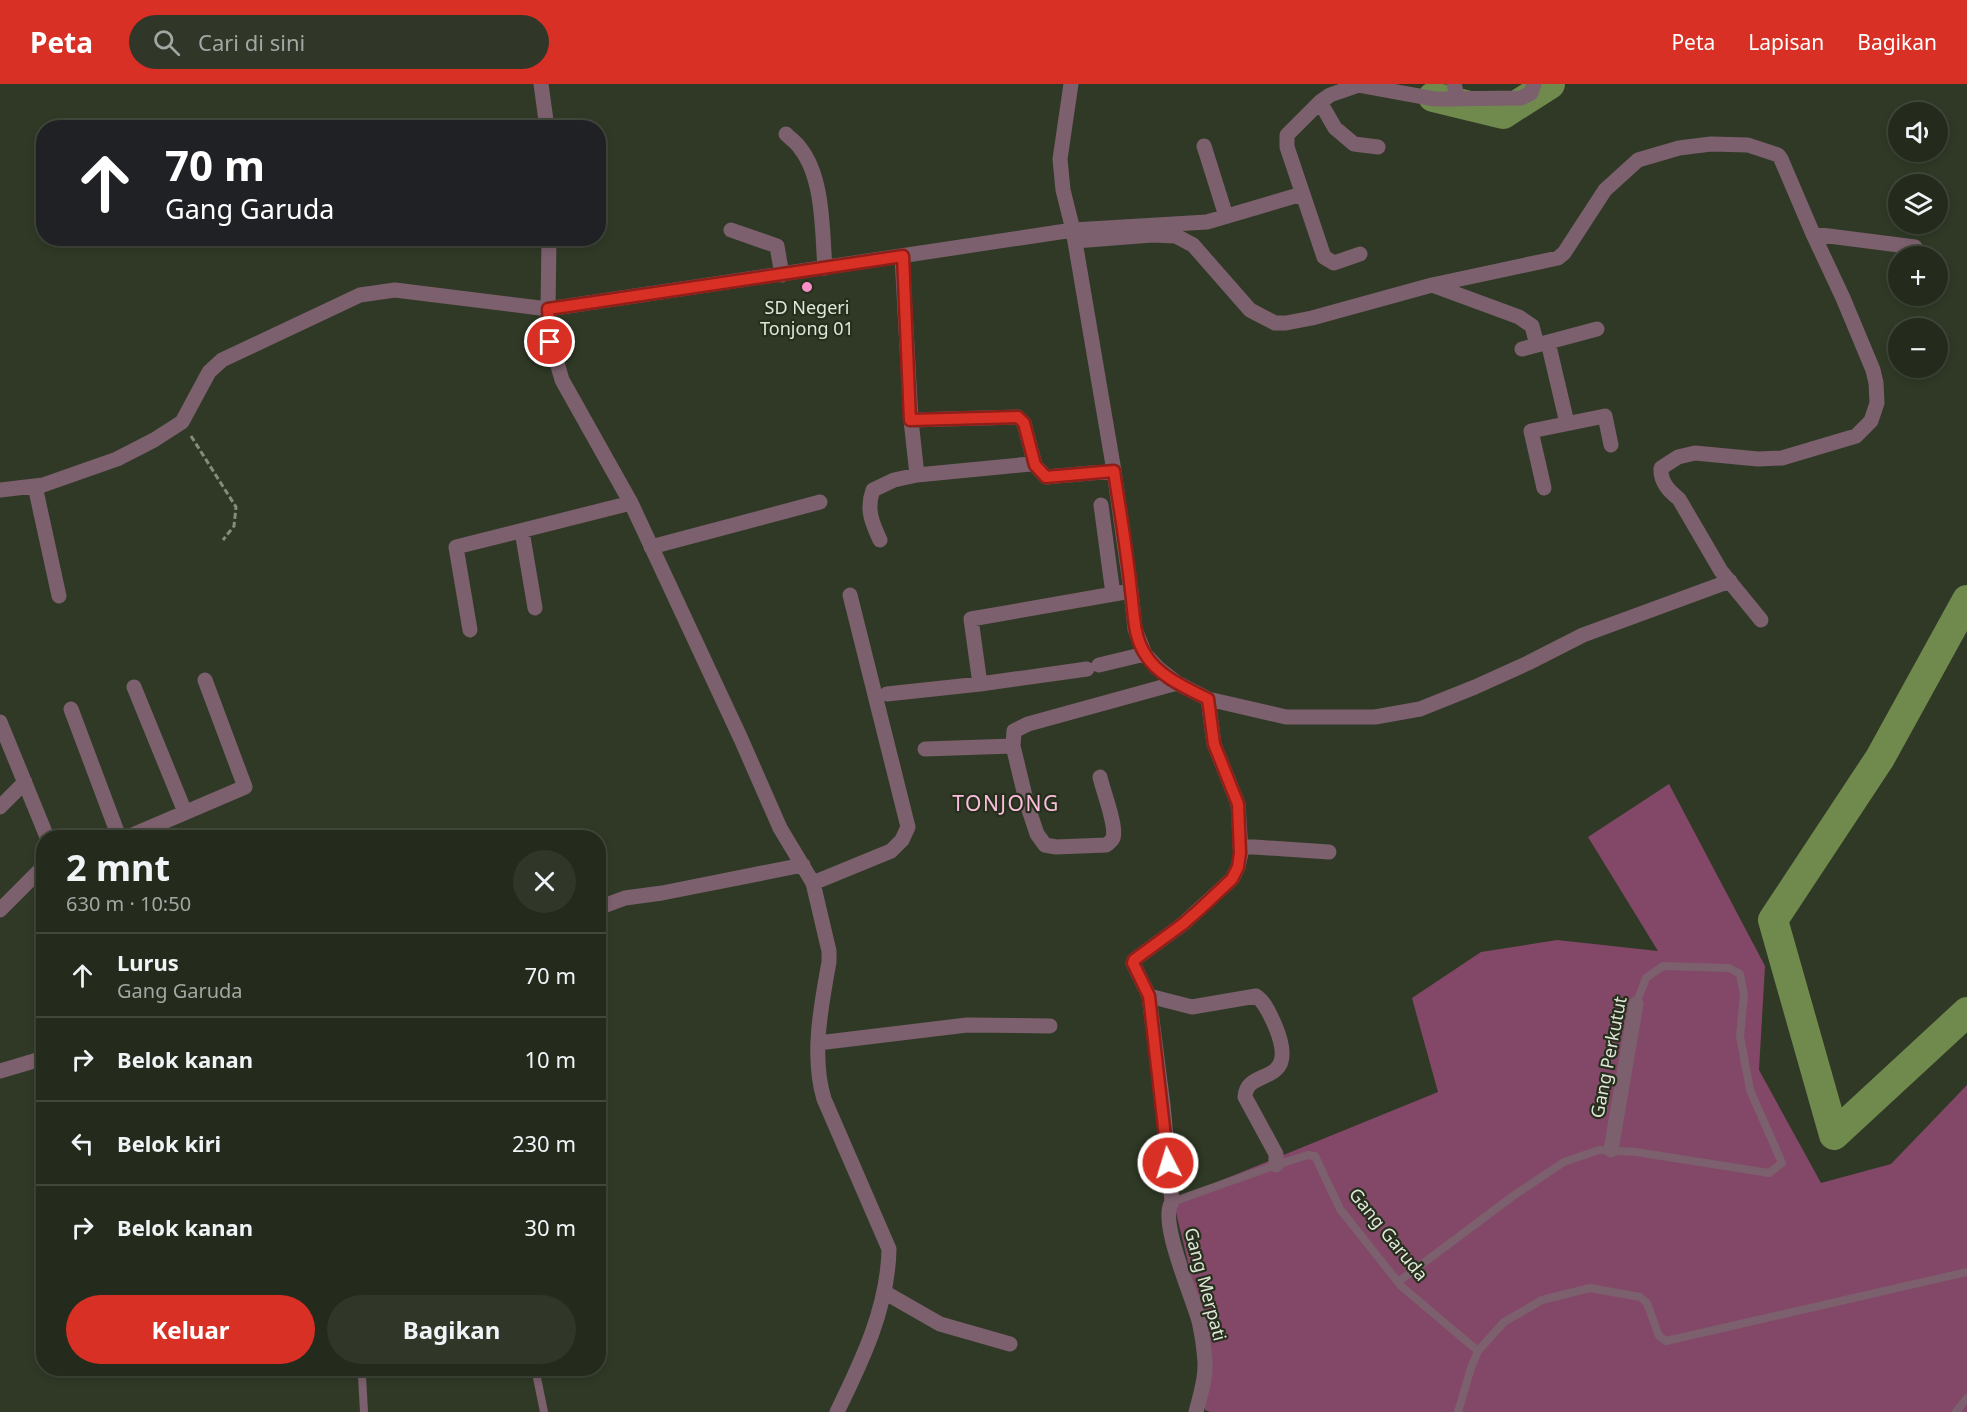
<!DOCTYPE html>
<html lang="id">
<meta charset="utf-8">
<style>
:root{--surface:#242b1c;--page:#303729;--text:#f1f3f6;--muted:#a3a7a3;--line:#41473b;--accent:#d93025}
body{margin:0;font-family:"Noto Sans",sans-serif;background:var(--page);color:var(--text);height:100vh;display:flex;flex-direction:column;font-size:22px;white-space:nowrap}
*{box-sizing:border-box;margin:0}
p{font-size:20px;color:var(--muted)}
.icon{flex:none;width:33px;height:33px;fill:none;stroke:currentColor;stroke-width:2;stroke-linecap:round;stroke-linejoin:round}
.map{position:relative;flex:1;overflow:hidden}
.drawer{position:absolute;left:36px;top:746px;width:570px;height:546px;display:flex;flex-direction:column;background:var(--surface);border-radius:24px;box-shadow:0 3px 9px #0003,0 0 0 2px var(--line)}
.drawer>*{flex:none}
.banner{position:absolute;left:36px;top:36px;width:570px;height:126px;border-radius:24px;box-shadow:0 3px 9px #0003,0 0 0 2px var(--line);background:#202124;color:#fff;overflow:hidden}
.controls{position:absolute;left:1888px;top:18px;display:grid;gap:12px}
.controls a{display:grid;place-items:center;width:60px;height:60px;border-radius:50%;background:var(--surface);box-shadow:0 3px 9px #0003,0 0 0 2px var(--line);font-size:30px}
.pin{position:absolute;display:grid;place-items:center;width:51px;height:51px;color:#fff;margin:-26px;border:3px solid #fff;border-radius:50%;box-shadow:0 2px 6px #0007}
.me{position:absolute;width:66px;margin:-33px;rotate:355deg;stroke-linejoin:round;filter:drop-shadow(0 0 4px #0008)}
.turn{display:flex;align-items:center;gap:21px;height:126px;padding:0 30px;font-size:27px}
.turn .icon{width:78px;height:78px;stroke-width:2.5}
.turn b{display:block;font-size:42px;line-height:51px}
.round{display:grid;place-items:center;flex:none;width:63px;height:63px;border-radius:32px;background:var(--page)}
.summary{display:flex;align-items:center;justify-content:space-between;height:102px;padding:0 30px}
h1{font-size:36px;font-weight:700;line-height:45px}
.primary-button{display:flex;gap:12px;margin-top:auto;padding:12px 30px}
.primary-button a{flex:1;height:69px;border-radius:36px;background:var(--accent);color:#fff;font-size:24px;font-weight:700;line-height:69px;text-align:center}
.primary-button a+a{background:var(--page);color:var(--text)}
ul{padding:0;list-style:none}
li{display:flex;align-items:center;gap:18px;height:84px;padding:0 30px;border-top:2px solid var(--line)}
li div{flex:1}
li b{display:block;font-size:22px}
li em{font-style:normal}
header{display:flex;align-items:center;gap:36px;box-sizing:border-box;height:84px;padding:0 30px;background:var(--accent);color:#fff}
header strong{font-size:28px}
nav{display:flex;gap:33px;margin-inline-start:auto;font-size:21px}
.search{width:420px;height:54px;background:var(--page);display:flex;align-items:center;gap:15px;box-sizing:border-box;padding:0 21px;border-radius:33px;color:var(--muted);font-size:22px}
.map>svg:first-child{display:block}
.green{fill:#834868}
.lines{fill:none;stroke-linecap:round;stroke-linejoin:round}
.river{stroke:#708a4d;stroke-width:30}
.path{stroke:#858c7d;stroke-width:3;stroke-dasharray:6 3;stroke-linecap:butt}
.service{stroke:#7c606d;stroke-width:8}
.minor{stroke:#7c606d;stroke-width:15}
.route-casing{stroke:#8d1f18;stroke-width:15}
.route{stroke:#d93025;stroke-width:10}
.poi-dot{fill:#fa8fc8;stroke:#262f1c;stroke-width:2}
.labels{text-anchor:middle;dominant-baseline:central;stroke-width:4.5;stroke-linejoin:round;paint-order:stroke}
.poi-label{font-size:18px;fill:#e0e6da;stroke:#262f1c}
.street-label{font-size:18px;fill:#e0e6da;stroke:#262f1c}
.quarter-label{font-size:21px;letter-spacing:1.5px;fill:#fcbedd;stroke:#262f1c}
</style>
<header>
<strong>Peta</strong>
<div class="search"><svg class="icon" aria-label="search" viewBox="0 0 24 24"><circle cx="10" cy="10" r="6"/><path d="M15 15l6 6"/></svg>Cari di sini</div>
<nav><a>Peta</a><a>Lapisan</a><a>Bagikan</a></nav>
</header>
<div class="map">
<svg width="1967" height="1328" viewBox="0 0 1967 1328">
<rect width="100%" height="100%" fill="#303926"/>
<!-- green -->
<path class="green" d="M1669,700L1765,882L1759,986L1821,1099L1891,1080L1967,1001V1328H1210L1205,1326L1193,1199L1173,1116L1438,1008L1412,914L1481,868L1557,856L1658,867L1588,753Z"/>
<g class="lines">
<!-- river -->
<path class="river" d="M1433,13L1503,30L1550,0
M1967,516L1880,674L1773,836L1834,1051L1967,928"/>
<!-- path -->
<path class="path" d="M191,352L236,423L234,442L223,456"/>
<!-- service -->
<path class="service" d="M1172,1118L1276,1081L1308,1071L1315,1072L1340,1125L1401,1202L1478,1267
M1398,1198L1513,1112L1564,1078L1599,1066L1636,1068L1769,1089L1782,1079L1750,1006L1740,952L1744,911L1740,890L1729,884L1663,882L1646,894L1636,920
M355,1284L362,1292L364,1328
M535,1284L544,1328
M1458,1328L1471,1284L1478,1267L1504,1238L1542,1216L1590,1204L1640,1213L1647,1219L1659,1252L1666,1257L1967,1188
M1956,1328L1967,1314"/>
<!-- minor -->
<path class="minor" d="M541,0L547,44
M1071,0L1060,75L1063,106L1073,146L1207,138L1302,110
M1454,0L1458,15
M1320,18L1335,44L1354,60L1378,63
M786,50C791,55 797,59 800,64C824,94 822,148 825,184
M1204,62L1226,132
M731,146L777,162L782,191
M1813,150L1915,163
M549,154L548,225L551,258L562,296L631,419L741,655L780,744L813,799L829,867V878C821,922 811,972 824,1015L889,1165C888,1223 862,1277 837,1328
M1075,157L1152,151L1176,152L1193,161L1250,226L1275,239H1286L1312,234L1432,201L1558,174L1564,169L1605,106L1638,76L1679,64L1711,60L1748,61L1778,71L1781,75L1813,150L1843,214L1873,286L1876,299L1877,319L1871,337L1856,352L1782,374L1758,375L1695,369L1678,373L1661,384C1660,398 1669,407 1679,415L1721,487L1761,536
M1360,170L1334,179L1324,173L1287,63V51L1320,18L1330,11L1359,1L1435,15L1521,14L1531,9L1534,0
M902,172L911,336L917,391
M1432,201L1519,233L1532,242L1537,261
M1548,258L1567,339
M1522,265L1597,245
M911,336L1018,333L1024,339L1035,381
M35,402L59,512
M1544,404L1531,347L1605,332L1611,361
M0,406L43,401L117,375L154,356L182,338L209,288L222,276L360,211L395,206L548,225L1073,146L1114,387L1131,507L1135,545L1145,570L1159,585L1177,599L1208,615L1286,633H1375L1420,625L1475,603L1528,579L1583,551L1730,497
M1101,421L1113,510
M522,447L535,524
M880,456C872,439 866,425 873,406L894,396L917,391L1030,380L1035,381L1046,393L1114,387
M651,463L820,418
M470,546L456,463L631,419
M1099,581L1145,570
M980,600L971,535L1131,507
M134,603L185,728
M887,610L980,600L1087,585
M71,625L119,753
M0,638L47,753
M925,665L1013,662
M1100,693C1103,707 1117,742 1113,754C1111,758 1109,759 1106,761L1056,763L1045,761L1037,750L1027,720L1013,662L1014,647L1028,640L1177,599
M0,723L25,698
M128,753L245,703L205,596
M1240,762L1329,768
M813,799L891,767L902,756L908,743L850,511
M598,824L625,814L662,809L803,781
M0,826L44,782
M1149,912L1192,923L1256,912C1265,918 1269,929 1274,939C1303,1006 1246,981 1245,1013L1276,1070V1081
M818,959L967,941L1050,942
M0,987L44,974
M1611,1066L1636,920
M884,1208L940,1240L1010,1260
M1196,1328C1200,1312 1206,1295 1205,1278C1204,1265 1202,1250 1199,1237C1193,1214 1158,1136 1172,1118L1163,1021L1149,912L1133,879L1134,876L1183,840L1232,795L1238,783L1241,769L1238,720L1214,660L1208,615"/>
</g>
<g class="lines">
<!-- route casing -->
<g class="route-casing">
<path id="route" d="M550,258L548,225L903,172L910,336L1018,333L1024,339L1035,381L1046,393L1114,387C1120,427 1127,467 1131,507C1134,528 1133,551 1145,570C1158,592 1186,604 1208,615L1214,660L1238,720L1240,769L1238,783L1232,795L1200,825L1183,840L1134,876L1133,879L1149,912L1168,1079"/>
</g>
<!-- route -->
<use href="#route" class="route"/>
</g>
<!-- markers -->
<circle class="poi-dot" cx="807" cy="203" r="6"/>
<g class="labels">
<!-- poi labels -->
<g class="poi-label">
<text x="807" y="223">SD Negeri<tspan x="807" dy="21">Tonjong 01</tspan></text>
</g>
<!-- street labels -->
<g class="street-label">
<text transform="translate(1608 973) rotate(-79)">Gang Perkutut</text>
<text transform="translate(1389 1150) rotate(51)">Gang Garuda</text>
<text transform="translate(1206 1200) rotate(75)">Gang Merpati</text>
</g>
<!-- quarter labels -->
<g class="quarter-label">
<text x="1006" y="719">TONJONG</text>
</g>
</g>
</svg>
<div class="controls">
<a><svg class="icon" aria-label="sound" viewBox="0 0 24 24"><path d="M4 9h4l5-4v14l-5-4H4zM17 9q2 3 0 6"/></svg></a>
<a><svg class="icon" aria-label="layers" viewBox="0 0 24 24"><path d="M12 4l9 5-9 5-9-5zM3 14l9 5 9-5"/></svg></a>
<a>+</a>
<a>−</a>
</div>
<div class="pin" style="left:550px;top:258px;background:#d93025"><svg class="icon" aria-label="arrive" viewBox="0 0 24 24"><path d="M6 21V4h12l-3 4 3 4H6"/></svg></div>
<svg class="me" style="left:1168px;top:1079px" viewBox="-20 -20 40 40"><circle r="17" fill="#d93025" stroke="#fff" stroke-width="3"/><path d="M0-11L8 9 0 5-8 9z" fill="#fff"/></svg>
<div class="banner">
<div class="turn"><svg class="icon" aria-label="ahead" viewBox="0 0 24 24"><path d="M12 20V5M6 11l6-6 6 6"/></svg><div><b>70 m</b>Gang Garuda</div></div>
</div>
<section class="drawer">
<div class="summary"><div><h1>2 mnt</h1><p>630 m · 10:50</p></div><a class="round"><svg class="icon" aria-label="close" viewBox="0 0 24 24"><path d="M6 6l12 12M18 6L6 18"/></svg></a></div>
<ul>
<li><svg class="icon" aria-label="ahead" viewBox="0 0 24 24"><path d="M12 20V5M6 11l6-6 6 6"/></svg><div><b>Lurus</b><p>Gang Garuda</p></div><em>70 m</em></li>
<li><svg class="icon" aria-label="right" viewBox="0 0 24 24"><path d="M7 20v-9h11M14 6l5 5-5 5"/></svg><div><b>Belok kanan</b></div><em>10 m</em></li>
<li><svg class="icon" aria-label="left" viewBox="0 0 24 24"><path d="M17 20v-9H6M10 6l-5 5 5 5"/></svg><div><b>Belok kiri</b></div><em>230 m</em></li>
<li><svg class="icon" aria-label="right" viewBox="0 0 24 24"><path d="M7 20v-9h11M14 6l5 5-5 5"/></svg><div><b>Belok kanan</b></div><em>30 m</em></li>
</ul>
<div class="primary-button"><a>Keluar</a><a>Bagikan</a></div>
</section>
</div>
